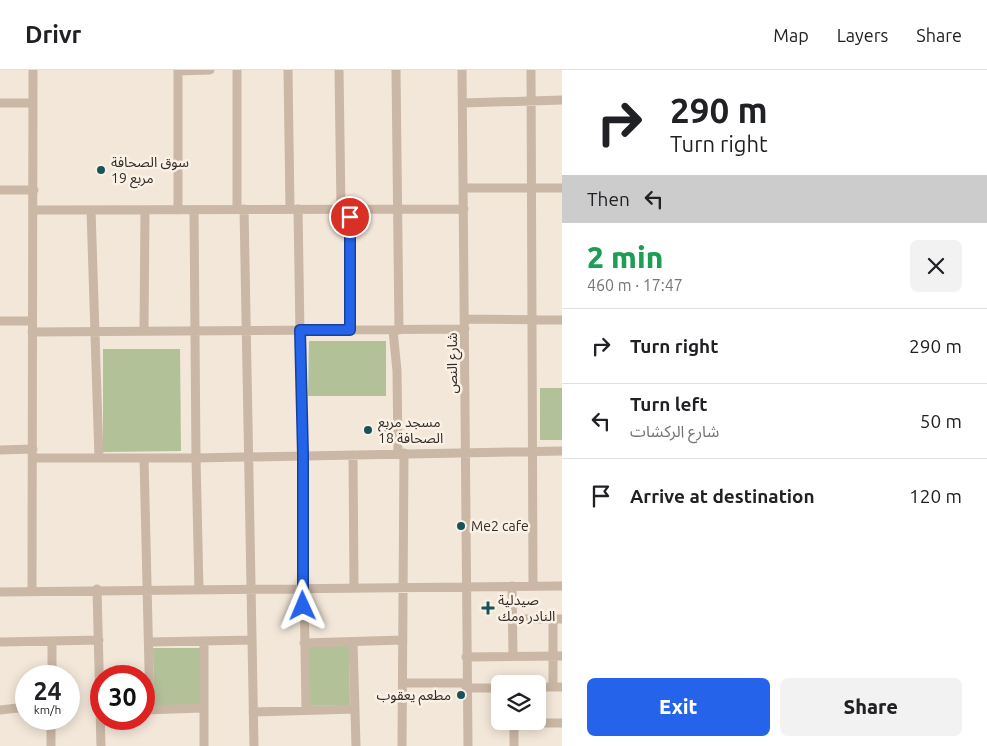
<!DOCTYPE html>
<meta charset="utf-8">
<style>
:root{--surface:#fff;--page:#f2f2f2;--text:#202124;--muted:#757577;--line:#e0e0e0;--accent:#2563eb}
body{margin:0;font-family:Ubuntu,"Noto Sans Arabic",sans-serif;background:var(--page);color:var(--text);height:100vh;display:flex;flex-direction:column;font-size:19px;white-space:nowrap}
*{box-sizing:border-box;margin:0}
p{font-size:16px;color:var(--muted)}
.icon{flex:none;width:28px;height:28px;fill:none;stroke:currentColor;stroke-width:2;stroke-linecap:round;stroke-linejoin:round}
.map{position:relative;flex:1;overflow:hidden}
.side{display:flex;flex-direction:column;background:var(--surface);width:425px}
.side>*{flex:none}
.banner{background:#fff;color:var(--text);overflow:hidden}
.controls{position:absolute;left:491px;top:605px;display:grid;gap:10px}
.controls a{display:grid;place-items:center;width:55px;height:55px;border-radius:8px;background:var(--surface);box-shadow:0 2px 12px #0003;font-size:25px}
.speed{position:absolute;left:15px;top:595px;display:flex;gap:10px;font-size:25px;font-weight:700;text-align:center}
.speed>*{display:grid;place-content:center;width:65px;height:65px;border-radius:50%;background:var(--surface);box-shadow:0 2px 12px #0003;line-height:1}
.speed small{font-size:12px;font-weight:400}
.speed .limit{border:8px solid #d22;background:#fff;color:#111}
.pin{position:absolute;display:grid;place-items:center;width:42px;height:42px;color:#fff;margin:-21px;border:2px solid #fff;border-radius:50%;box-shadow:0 1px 5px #0007}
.me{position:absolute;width:55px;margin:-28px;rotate:359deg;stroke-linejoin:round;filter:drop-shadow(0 0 4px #0008)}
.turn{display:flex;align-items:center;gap:18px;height:105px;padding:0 25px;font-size:22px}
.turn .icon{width:65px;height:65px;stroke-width:2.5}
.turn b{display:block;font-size:35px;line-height:42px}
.then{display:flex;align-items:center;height:48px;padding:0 25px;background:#0003;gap:10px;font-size:19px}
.round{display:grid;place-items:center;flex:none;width:52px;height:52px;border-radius:8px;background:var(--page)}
.head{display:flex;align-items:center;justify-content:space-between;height:85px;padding:0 25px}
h1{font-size:30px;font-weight:800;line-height:38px;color:#1e9e55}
.cta{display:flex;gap:10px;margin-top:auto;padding:10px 25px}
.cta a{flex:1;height:58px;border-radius:8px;background:var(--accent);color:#fff;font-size:20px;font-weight:800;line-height:58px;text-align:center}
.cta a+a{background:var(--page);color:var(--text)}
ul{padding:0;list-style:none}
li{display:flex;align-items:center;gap:15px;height:75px;padding:0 25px;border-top:1px solid var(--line)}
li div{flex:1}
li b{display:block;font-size:19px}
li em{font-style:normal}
header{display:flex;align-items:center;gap:30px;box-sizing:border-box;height:70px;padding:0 25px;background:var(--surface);border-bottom:1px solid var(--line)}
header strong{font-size:24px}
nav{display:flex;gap:28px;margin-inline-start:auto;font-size:18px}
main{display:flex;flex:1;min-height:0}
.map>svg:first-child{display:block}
.green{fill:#b3c199}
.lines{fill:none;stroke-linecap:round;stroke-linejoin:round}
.minor{stroke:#cab7a5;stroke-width:9}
.route-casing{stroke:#184099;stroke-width:12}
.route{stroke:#2563eb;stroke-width:9}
.poi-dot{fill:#1b5258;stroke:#faf1e6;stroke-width:2}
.labels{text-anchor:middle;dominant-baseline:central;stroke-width:5;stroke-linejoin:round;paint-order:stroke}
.poi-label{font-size:14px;fill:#362c27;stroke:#faf1e6;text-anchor:start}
.street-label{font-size:14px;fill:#362c27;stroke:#faf1e6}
</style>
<header>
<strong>Drivr</strong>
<nav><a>Map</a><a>Layers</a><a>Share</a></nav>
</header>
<main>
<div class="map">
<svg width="562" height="676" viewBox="0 0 562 676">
<rect width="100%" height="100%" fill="#f2e7d9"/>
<!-- green -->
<path class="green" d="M309,271H386V326H308Z
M103,279H180L181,381L103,382Z
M540,318H562V370H540Z
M307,574H349L350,635L308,636Z
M153,578H200L201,636L154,637Z"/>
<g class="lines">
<!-- minor -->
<path class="minor" d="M237,0V138
M288,0L290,139
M339,0L341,138
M396,0L399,260
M462,0L468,676
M531,0L533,516
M178,1L210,0
M0,33H33
M463,33L562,30
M464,118H562
M0,120H34
M349,138L350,260
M244,139L254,676
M298,139L306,640
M34,140L464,139
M91,140L99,388
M178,140V0
M194,140L196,388L199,520
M465,249L562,250
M0,251H32
M393,260L397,301L398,384
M144,261L145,141
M32,262L465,259
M0,380L33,379
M353,385L354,517
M33,388H196L562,381
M144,388L150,640
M512,516L513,586
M97,519L101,676
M32,521L33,0
M0,522L562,516
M513,549H562
M0,572L99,570
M150,572L252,570
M353,572L356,676
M304,573L403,570
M466,587L562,586
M52,606V571
M403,613H466
M538,617H562
M553,617V549
M466,618H500
M0,640L26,637
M144,640L202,638
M253,642L355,639
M514,653H562
M51,676V649
M204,676V571
M402,676L404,383
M514,676V651"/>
</g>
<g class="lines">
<!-- route casing -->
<g class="route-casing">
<path id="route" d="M303,536V385L300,260H350V147"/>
</g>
<!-- route -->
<use href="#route" class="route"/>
</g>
<!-- markers -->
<g class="poi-dot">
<circle cx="101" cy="100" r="5"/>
<circle cx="368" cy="360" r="5"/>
<circle cx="461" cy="456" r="5"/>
<path d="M485.5 530.5h5v5h5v5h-5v5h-5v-5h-5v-5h5z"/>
<circle cx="461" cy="625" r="5"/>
</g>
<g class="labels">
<!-- poi labels -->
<g class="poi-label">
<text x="111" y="92">سوق الصحافة<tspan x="111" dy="16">مربع 19</tspan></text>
<text x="378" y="352">مسجد مربع<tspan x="378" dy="16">18 الصحافة</tspan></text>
<text x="471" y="456">Me2 cafe</text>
<text x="498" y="530">صيدلية<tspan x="498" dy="16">النادر ومك</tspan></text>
<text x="451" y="625" text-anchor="end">مطعم يعقوب</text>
</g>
<!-- street labels -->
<g class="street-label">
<text transform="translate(452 293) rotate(-90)">شارع النص</text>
</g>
</g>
</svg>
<div class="controls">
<a><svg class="icon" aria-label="layers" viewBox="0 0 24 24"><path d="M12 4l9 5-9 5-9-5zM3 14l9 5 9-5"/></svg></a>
</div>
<div class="speed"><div>24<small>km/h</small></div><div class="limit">30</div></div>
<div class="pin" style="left:350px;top:147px;background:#d93025"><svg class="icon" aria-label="arrive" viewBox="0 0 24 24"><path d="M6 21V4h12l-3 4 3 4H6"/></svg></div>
<svg class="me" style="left:303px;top:536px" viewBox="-20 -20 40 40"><path d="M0-17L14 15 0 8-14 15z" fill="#2563eb" stroke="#fff" stroke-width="4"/></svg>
</div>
<section class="side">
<div class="banner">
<div class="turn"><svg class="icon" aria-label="right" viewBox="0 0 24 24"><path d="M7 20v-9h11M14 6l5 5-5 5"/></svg><div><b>290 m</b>Turn right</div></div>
<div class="then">Then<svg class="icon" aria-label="left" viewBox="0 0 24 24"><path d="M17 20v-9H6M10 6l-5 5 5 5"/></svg></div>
</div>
<div class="head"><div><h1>2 min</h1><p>460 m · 17:47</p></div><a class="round"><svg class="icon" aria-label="close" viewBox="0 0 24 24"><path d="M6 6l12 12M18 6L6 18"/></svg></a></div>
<ul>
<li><svg class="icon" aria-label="right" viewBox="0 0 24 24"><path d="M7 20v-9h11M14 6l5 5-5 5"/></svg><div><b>Turn right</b></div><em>290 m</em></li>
<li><svg class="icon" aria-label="left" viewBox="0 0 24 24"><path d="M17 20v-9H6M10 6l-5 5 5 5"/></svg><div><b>Turn left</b><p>شارع الركشات</p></div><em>50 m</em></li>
<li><svg class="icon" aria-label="arrive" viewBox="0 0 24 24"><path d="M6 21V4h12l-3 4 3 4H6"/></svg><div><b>Arrive at destination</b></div><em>120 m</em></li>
</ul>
<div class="cta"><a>Exit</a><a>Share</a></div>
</section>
</main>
